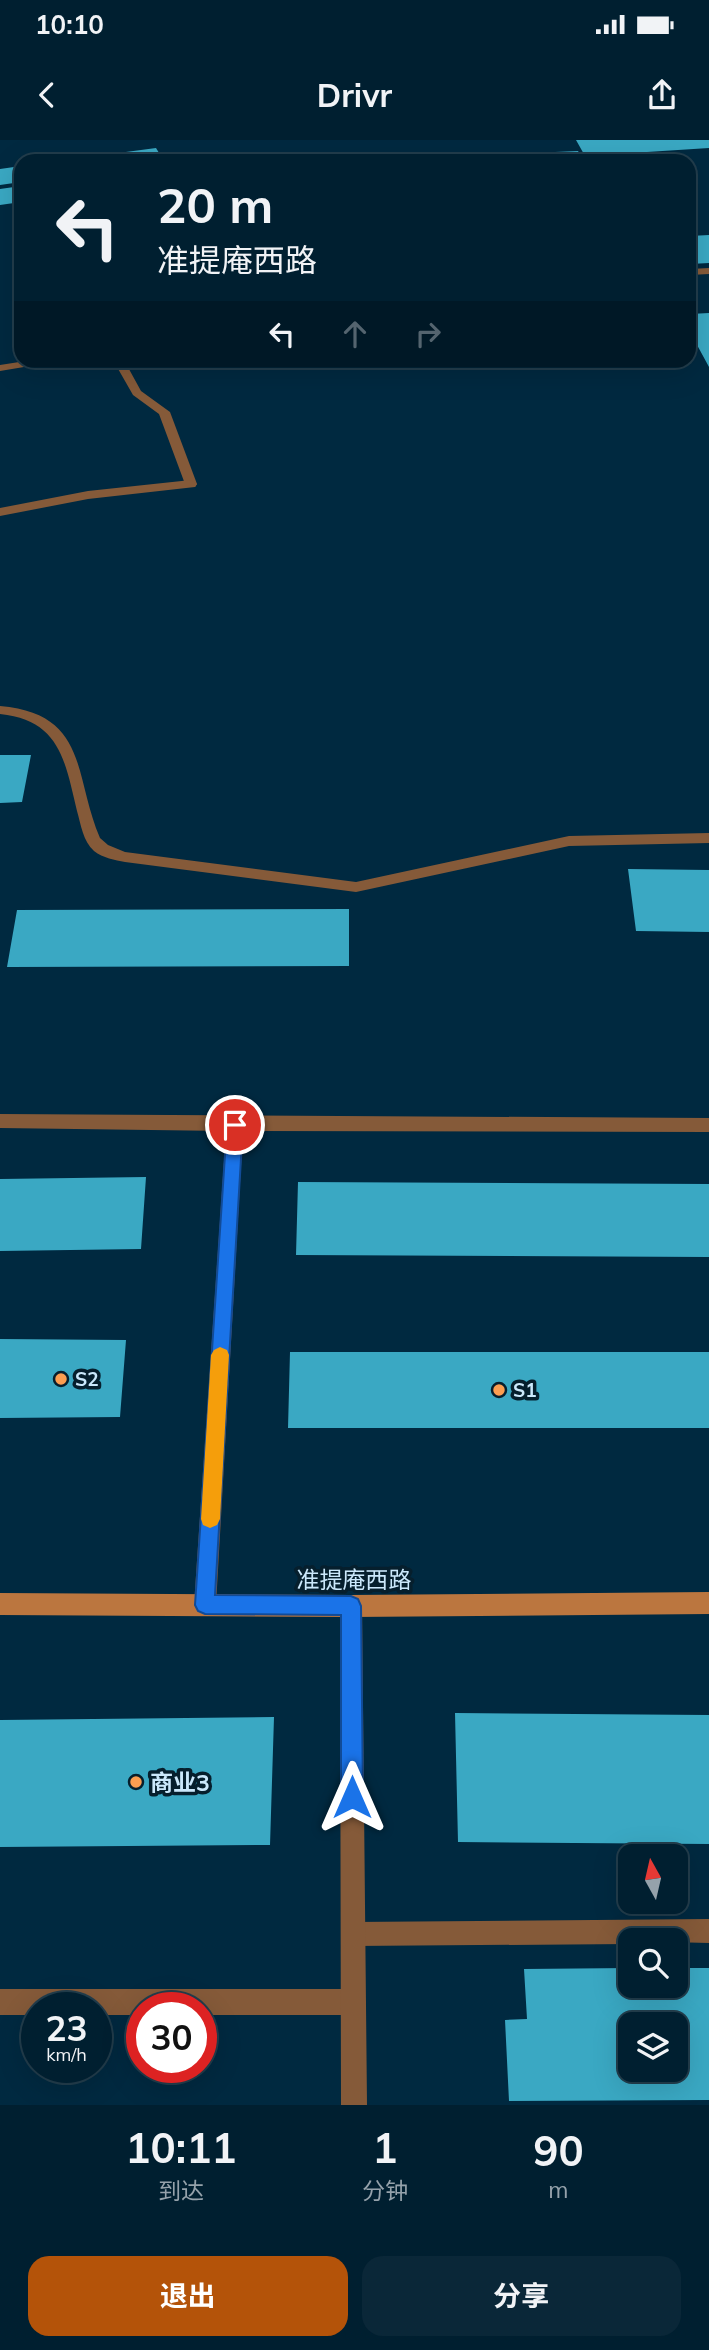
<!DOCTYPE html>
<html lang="zh">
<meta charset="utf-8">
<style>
:root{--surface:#001f30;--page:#0a2738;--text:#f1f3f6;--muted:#95a2ab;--line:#223d4c;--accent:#b45309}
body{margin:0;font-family:Mulish,"Noto Sans SC",sans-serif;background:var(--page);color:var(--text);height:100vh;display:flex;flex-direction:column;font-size:26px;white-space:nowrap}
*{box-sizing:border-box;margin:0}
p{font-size:23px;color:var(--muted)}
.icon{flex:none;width:38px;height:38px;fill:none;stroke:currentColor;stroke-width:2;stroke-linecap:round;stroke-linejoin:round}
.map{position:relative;height:1965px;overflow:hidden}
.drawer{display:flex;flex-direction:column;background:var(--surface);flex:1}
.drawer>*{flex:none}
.hud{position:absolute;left:14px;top:14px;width:682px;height:214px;border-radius:21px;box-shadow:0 7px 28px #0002,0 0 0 2px var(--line);background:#001f30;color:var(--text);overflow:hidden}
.needle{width:46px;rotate:352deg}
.controls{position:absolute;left:618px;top:1704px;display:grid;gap:14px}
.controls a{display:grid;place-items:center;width:70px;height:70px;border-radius:14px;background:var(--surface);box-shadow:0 7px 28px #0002,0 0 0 2px var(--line);font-size:35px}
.speed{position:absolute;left:21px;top:1852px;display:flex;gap:14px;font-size:35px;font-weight:700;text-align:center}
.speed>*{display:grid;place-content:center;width:91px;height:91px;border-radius:50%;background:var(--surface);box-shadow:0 7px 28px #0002,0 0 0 2px var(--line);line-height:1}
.speed small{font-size:18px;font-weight:400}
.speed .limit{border:10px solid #d22;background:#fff;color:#111}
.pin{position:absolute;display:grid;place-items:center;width:60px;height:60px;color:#fff;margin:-30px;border:4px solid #fff;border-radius:50%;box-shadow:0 2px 7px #0007}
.me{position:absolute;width:77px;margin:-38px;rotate:0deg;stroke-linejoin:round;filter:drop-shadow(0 0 5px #0008)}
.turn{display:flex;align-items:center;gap:24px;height:147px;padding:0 28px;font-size:32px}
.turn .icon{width:91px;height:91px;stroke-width:2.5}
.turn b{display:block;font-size:49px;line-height:60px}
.lanes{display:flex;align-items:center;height:66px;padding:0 28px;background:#0003;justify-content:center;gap:35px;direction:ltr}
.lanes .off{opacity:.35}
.eta{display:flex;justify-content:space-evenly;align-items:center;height:119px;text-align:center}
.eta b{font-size:42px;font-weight:700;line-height:49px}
.action{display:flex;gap:14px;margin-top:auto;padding:14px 28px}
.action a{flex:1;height:80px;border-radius:21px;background:var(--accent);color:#fff;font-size:28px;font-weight:700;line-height:80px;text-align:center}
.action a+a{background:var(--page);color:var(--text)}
.status{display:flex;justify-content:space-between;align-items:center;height:49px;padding:0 35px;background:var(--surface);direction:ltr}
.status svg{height:19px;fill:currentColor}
header{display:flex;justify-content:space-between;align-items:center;height:91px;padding:0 28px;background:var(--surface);font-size:32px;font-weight:700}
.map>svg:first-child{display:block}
.building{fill:#3aa8c3;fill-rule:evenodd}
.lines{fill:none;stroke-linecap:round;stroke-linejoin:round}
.lane{fill:#855a39;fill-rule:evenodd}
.street{fill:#855a39;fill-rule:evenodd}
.secondary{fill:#bb763f;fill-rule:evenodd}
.route{fill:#1a73e8;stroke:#114b97;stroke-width:2}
.slow{fill:#f59e0b}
.poi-dot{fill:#fb9e51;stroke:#061f2d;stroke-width:2.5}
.labels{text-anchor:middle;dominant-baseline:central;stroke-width:7;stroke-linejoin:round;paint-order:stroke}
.poi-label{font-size:19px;font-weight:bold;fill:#cbe8fb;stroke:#061f2d;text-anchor:start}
.near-street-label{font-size:23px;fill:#cbe8fb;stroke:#061f2d}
.near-poi-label{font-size:23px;font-weight:bold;fill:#cbe8fb;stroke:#061f2d;text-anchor:start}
</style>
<div class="status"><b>10:10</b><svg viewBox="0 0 49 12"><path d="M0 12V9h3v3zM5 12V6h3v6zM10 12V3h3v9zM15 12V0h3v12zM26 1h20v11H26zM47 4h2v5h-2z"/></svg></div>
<header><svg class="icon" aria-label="back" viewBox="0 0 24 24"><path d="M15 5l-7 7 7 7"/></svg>Drivr<svg class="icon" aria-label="share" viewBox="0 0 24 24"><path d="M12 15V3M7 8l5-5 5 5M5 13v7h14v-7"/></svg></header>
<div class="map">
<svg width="709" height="1965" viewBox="0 0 709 1965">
<rect width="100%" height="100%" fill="#002940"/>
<!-- building -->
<path class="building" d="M576,0H709V8L585,16Z
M156,8L164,21H73V19Z
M578,11L584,21H536L532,13Z
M21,26V42L0,45V29Z
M21,46V62L0,65V49Z
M709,95V123L690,124V96Z
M709,173V227L690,192V174Z
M0,615H31L22,662L0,663Z
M628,729L709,730V792L636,791Z
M349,769V826L7,827L17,770Z
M146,1037L141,1109L0,1111V1039Z
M298,1042L709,1044V1117L296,1115Z
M0,1199L126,1200L120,1277L0,1278Z
M290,1212H709V1288H288Z
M455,1573L709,1575V1704L458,1702Z
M274,1577L270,1705L0,1707V1580Z
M630,1828V1846H676V1828H709V1960L509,1961L505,1880L527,1879L524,1829ZM630,1885H676V1930H630Z"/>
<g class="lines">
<!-- lane -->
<path class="lane" d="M32,220H66L0,231V225Z
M113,220H124L141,251L170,272L197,344L195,347L185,344L159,274L133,255Z
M709,1779V1803L630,1801V1804L353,1806L344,1803L341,1794L344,1785L353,1782Z
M0,1849H353L362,1853L366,1862L362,1871L353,1875H201V1867H142V1875H96V1867H37V1875H0Z"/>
<!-- street -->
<path class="street" d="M709,128V134L690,135V129Z
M191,340L197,344L195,347L88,359L0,376V368L88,351Z
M0,566C89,574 73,635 100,698L108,705L125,712L356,742L569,696L709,693V703L569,706L356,752L125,722C115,720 103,718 94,711C83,701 81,685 77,671C65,621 60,580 0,574Z
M0,974L709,978V992L243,991L216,1465L213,1473L205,1476L197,1473L194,1465L226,991L0,988Z
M351,1455L359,1458L362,1466L367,1965H341L340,1466L343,1458Z"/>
<!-- secondary -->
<path class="secondary" d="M709,1452V1474L351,1477L0,1475V1453L351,1455Z"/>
</g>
<!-- route -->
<path class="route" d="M235,978L243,985L215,1455L351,1456L358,1459L361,1466L363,1657L359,1665L352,1668L344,1665L341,1657V1475L205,1474L198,1471L195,1465L227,985Z"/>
<!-- slow -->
<path class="slow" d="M220,1207L227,1210L229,1215L220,1379L217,1385L210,1388L203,1385L201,1379L211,1215L214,1210Z"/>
<!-- markers -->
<g class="poi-dot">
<circle cx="61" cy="1239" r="7"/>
<circle cx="499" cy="1250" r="7"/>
<circle cx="136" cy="1642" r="7"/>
</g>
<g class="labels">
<!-- poi labels -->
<g class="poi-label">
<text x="75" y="1239">S2</text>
<text x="513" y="1250">S1</text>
</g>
<!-- near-street labels -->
<g class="near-street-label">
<text x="354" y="1439">准提庵西路</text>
</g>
<!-- near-poi labels -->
<g class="near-poi-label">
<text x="150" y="1642">商业3</text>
</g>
</g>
</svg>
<div class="controls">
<a><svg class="needle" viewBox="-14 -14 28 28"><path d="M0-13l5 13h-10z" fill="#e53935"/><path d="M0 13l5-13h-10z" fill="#95a2ab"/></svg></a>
<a><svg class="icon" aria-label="search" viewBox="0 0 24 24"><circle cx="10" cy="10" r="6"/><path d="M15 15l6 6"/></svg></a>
<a><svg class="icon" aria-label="layers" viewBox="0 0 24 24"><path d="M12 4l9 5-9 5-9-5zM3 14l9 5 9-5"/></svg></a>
</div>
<div class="speed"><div>23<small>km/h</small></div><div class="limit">30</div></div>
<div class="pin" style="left:235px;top:985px;background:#d93025"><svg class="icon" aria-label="arrive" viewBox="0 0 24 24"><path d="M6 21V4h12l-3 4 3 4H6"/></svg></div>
<svg class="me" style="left:352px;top:1657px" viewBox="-20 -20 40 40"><path d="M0-17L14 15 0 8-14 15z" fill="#1a73e8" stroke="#fff" stroke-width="4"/></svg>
<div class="hud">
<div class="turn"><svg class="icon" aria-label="left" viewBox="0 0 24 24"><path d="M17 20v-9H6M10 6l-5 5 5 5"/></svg><div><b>20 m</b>准提庵西路</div></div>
<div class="lanes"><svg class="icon" aria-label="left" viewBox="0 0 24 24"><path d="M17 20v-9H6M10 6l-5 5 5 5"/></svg><svg class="icon off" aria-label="ahead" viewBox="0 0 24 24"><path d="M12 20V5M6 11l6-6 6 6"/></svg><svg class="icon off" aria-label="right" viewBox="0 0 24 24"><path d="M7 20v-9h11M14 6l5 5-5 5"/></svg></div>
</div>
</div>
<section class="drawer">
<div class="eta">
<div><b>10:11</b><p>到达</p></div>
<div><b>1</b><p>分钟</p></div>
<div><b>90</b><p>m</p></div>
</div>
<div class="action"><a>退出</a><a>分享</a></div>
</section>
